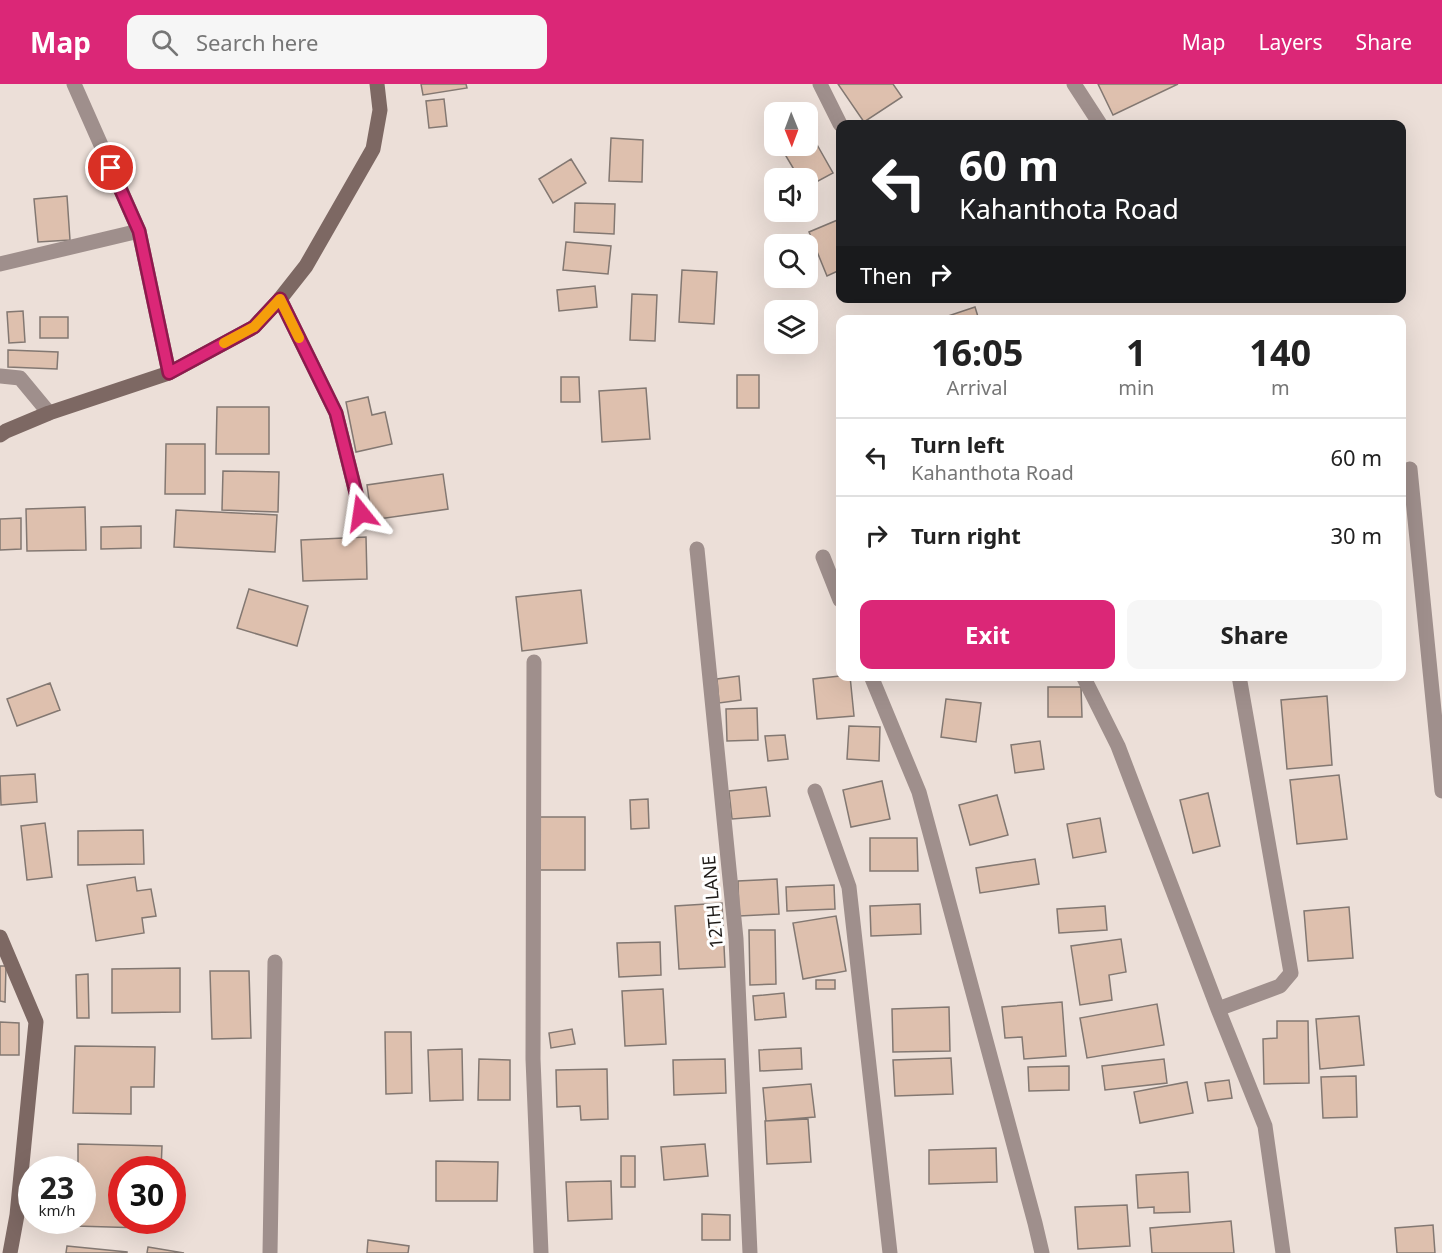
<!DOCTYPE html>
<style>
:root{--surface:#fff;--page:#f6f6f6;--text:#222;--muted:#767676;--line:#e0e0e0;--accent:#db2777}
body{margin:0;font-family:"Noto Sans",sans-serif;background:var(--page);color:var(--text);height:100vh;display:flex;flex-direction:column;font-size:22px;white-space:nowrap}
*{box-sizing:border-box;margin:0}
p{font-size:20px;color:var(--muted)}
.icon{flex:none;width:33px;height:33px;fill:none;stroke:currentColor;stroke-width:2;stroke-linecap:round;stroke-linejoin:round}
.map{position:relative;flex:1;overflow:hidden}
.details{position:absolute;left:836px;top:231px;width:570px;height:366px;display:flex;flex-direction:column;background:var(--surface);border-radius:12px;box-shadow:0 6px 24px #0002}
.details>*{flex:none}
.hud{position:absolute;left:836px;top:36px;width:570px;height:183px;border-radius:12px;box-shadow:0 6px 24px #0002;background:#202124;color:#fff;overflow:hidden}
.needle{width:39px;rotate:179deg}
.controls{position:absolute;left:764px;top:18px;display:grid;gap:12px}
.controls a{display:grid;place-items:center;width:54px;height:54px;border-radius:12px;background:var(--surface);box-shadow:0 6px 24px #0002;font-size:30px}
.speed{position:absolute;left:18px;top:1072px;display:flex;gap:12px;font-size:30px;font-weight:700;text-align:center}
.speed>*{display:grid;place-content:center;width:78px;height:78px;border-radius:50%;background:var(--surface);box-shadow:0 6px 24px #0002;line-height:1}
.speed small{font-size:15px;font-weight:400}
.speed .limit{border:9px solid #d22;background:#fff;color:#111}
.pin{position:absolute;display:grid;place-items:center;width:51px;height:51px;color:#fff;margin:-26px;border:3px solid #fff;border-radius:50%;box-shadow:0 2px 6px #0007}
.me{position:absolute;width:66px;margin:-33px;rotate:345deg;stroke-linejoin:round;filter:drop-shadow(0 0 4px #0008)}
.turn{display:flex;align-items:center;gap:21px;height:126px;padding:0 24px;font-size:27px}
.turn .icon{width:78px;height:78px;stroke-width:2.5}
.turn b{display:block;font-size:42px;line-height:51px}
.then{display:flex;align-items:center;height:57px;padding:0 24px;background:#0003;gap:12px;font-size:22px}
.eta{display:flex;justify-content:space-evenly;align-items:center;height:102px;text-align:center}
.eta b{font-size:36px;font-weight:700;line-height:42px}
.cta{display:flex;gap:12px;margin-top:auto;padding:12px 24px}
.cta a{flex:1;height:69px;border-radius:12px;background:var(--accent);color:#fff;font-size:24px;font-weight:700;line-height:69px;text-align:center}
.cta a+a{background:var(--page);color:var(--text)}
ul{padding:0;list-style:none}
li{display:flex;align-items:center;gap:18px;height:78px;padding:0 24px;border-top:2px solid var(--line)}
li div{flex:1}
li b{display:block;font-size:22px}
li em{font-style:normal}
header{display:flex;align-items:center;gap:36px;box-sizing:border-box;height:84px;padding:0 30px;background:var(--accent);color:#fff}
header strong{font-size:28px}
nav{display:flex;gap:33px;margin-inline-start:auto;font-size:21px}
.search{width:420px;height:54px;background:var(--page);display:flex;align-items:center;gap:15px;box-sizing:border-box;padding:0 21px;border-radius:12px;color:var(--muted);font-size:22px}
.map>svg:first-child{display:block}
.building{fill:#dec0ae;stroke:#837872;stroke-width:1.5}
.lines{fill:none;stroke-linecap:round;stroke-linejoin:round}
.minor{stroke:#9f8f8c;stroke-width:15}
.secondary{stroke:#7d6863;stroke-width:15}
.route-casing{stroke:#8e194d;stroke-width:15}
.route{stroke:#db2777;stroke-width:10}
.slow{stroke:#f59e0b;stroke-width:10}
.labels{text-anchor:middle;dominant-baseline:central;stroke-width:6;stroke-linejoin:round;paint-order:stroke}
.street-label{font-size:18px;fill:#1e1a17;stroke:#fff}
</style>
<header>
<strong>Map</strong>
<div class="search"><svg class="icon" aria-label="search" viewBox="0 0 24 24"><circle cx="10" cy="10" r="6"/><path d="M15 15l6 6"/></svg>Search here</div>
<nav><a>Map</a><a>Layers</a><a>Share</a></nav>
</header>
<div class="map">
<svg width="1442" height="1169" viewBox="0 0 1442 1169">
<rect width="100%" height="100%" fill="#ecdfd8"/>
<!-- building -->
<path class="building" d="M421,0H466L467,4L423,11Z
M838,0H893L902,13L864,38Z
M1098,0H1178L1113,31Z
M444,15L447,42L429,44L426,17Z
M807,43L833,89L807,103V94H799L780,62H807Z
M611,54L643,56L642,98L609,97Z
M571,75L586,99L553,119L539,95Z
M67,112L70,156L38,158L34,115Z
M575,119L615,120L614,150L574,148Z
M840,135V186L827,192L809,148Z
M566,158L611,162L608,190L563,186Z
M682,186L717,188L714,240L679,238Z
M595,202L597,223L559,227L557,206Z
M632,210L657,211L655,257L630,256Z
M975,223L979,236H942V234Z
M23,227L25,258L9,259L7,228Z
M40,233H68V254H40Z
M8,266L58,268L57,285L8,283Z
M737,291H759V324H737Z
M561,293H579L580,318H561Z
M646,304L650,355L602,358L599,307Z
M368,313L372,331L385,328L392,360L356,368L346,318Z
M217,323H269V370H216Z
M166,360H205V410H165Z
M223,387L279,388L278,428L222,426Z
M443,390L448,425L372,436L367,401Z
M85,423L86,466L27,467L26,425Z
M176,426L277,431L275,468L174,463Z
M21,434V465L0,466V435Z
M141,442V464L101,465V443Z
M366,453L367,495L303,497L301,456Z
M249,505L308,522L297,562L237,544Z
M581,506L587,559L522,567L516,513Z
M739,592L741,616L719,619L717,595Z
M840,592H850L854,632L817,635L813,595Z
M50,599L60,626L17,642L7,615Z
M1048,603H1081L1082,633H1048Z
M1327,612L1332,681L1287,685L1281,616Z
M946,615L981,619L976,658L941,653Z
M757,624L758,656L727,657L726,625Z
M849,642L880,643L879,677L847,675Z
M785,651L788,675L768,677L765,652Z
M1040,657L1044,685L1015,689L1011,661Z
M35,690L37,718L1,721L0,692Z
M1339,691L1347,755L1297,760L1290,696Z
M882,697L890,735L851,743L843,706Z
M766,703L770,732L732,735L729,707Z
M1208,709L1220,762L1193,769L1180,716Z
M997,711L1008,751L970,761L959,721Z
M648,715L649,744L631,745L630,716Z
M539,733H585V786H540Z
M1100,734L1106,768L1073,774L1067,740Z
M45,739L52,793L27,796L21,742Z
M143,746L144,780L78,781V747Z
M870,754H917L918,787H870Z
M1035,775L1039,800L980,809L976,784Z
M135,793L137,807L151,805L156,832L142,834L144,849L96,857L87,801Z
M777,795L779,830L739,832L738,797Z
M834,801L835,825L787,827L786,803Z
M722,819L725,883L679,885L675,822Z
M920,820L921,850L871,852L870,822Z
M1105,822L1107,846L1059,849L1057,825Z
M1349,823L1353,874L1308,877L1304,827Z
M836,832L846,887L803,895L793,839Z
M749,846H775L776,900L750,901Z
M1121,855L1126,888L1109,891L1112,916L1080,921L1071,862Z
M660,858L661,891L619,893L617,859Z
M0,882H6L5,918L0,917Z
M180,884V928L112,929V885Z
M210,887H249L251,954L212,955Z
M88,890L89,934H77L76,891Z
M816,896H835V905H816Z
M663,905L666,960L625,962L622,907Z
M784,909L786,933L755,936L753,912Z
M1062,918L1066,972L1024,975L1022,953L1005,954L1002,923Z
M1157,920L1164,961L1087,974L1080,934Z
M949,923L950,967L893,968L892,925Z
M1359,932L1364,981L1320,985L1316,935Z
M1277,937H1308L1309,999L1264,1000L1263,955L1277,954Z
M0,938L19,939V971H0Z
M572,945L575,960L551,964L549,949Z
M385,948H411L412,1009L386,1010Z
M75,962L155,963L154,1003H131V1030L73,1029Z
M801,964L802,985L760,987L759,966Z
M462,965L463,1016L430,1017L428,966Z
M951,974L953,1010L895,1012L893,976Z
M479,975L510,976V1016H478Z
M725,975L726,1009L674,1011L673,976Z
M1164,975L1167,999L1105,1006L1102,982Z
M1069,982V1006L1029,1007L1028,983Z
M607,985L608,1035L581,1036L580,1022L557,1023L556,986Z
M1356,992L1357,1033L1323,1034L1321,993Z
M1229,996L1232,1014L1208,1017L1205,999Z
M1187,998L1193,1029L1140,1039L1134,1008Z
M811,1000L815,1033L766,1037L763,1004Z
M808,1035L811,1078L767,1080L765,1037Z
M78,1060L162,1062L161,1086H122V1137H143V1144L76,1142V1137H82V1086H78Z
M705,1060L708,1092L664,1096L661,1063Z
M996,1064L997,1098L929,1100V1066Z
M621,1072H635V1103H621Z
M436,1077L498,1078L497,1117H436Z
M1188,1088L1190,1128L1154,1129V1123L1138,1124L1136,1091Z
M611,1097L612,1135L568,1137L566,1098Z
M1127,1121L1130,1162L1078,1165L1075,1123Z
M702,1130L730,1131V1156H702Z
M1231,1137L1234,1169H1152L1150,1144Z
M1433,1141L1435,1169H1397L1395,1144Z
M368,1156L409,1162L408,1169H367Z
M67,1162L127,1168V1169H66Z
M148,1163L184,1169H147Z"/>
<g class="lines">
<!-- minor -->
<path class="minor" d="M74,0L139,147L169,289
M820,0L840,40
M1074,0L1100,40
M0,180L139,147
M280,215L336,329L361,429
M0,292L20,294L49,329
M1410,385L1442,707
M697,465L736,855L750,1169
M823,473L840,516
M534,578L533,975L541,1169
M871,592L919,708L1035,1139L1042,1169
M1083,592L1118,662L1218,925L1265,1042L1283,1169
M815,707L849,803L890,1169
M1218,925L1280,902L1291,889L1239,592
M270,1169L275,878"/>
<!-- secondary -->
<path class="secondary" d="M0,351L6,347L49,329L169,289L254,243L280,215L306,182L373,65L380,26L377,0
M0,853L36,938L17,1131L10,1169"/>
</g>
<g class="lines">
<!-- route casing -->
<g class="route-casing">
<path id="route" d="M111,84L139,147L169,289L254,243L280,215L336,329L361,429"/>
</g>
<!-- route -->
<use href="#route" class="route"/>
<!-- slow -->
<path class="slow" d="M224,259L254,243L280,215L299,254"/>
</g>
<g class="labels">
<!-- street labels -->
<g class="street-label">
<text transform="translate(712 818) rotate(-95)">12TH LANE</text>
</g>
</g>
</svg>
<div class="controls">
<a><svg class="needle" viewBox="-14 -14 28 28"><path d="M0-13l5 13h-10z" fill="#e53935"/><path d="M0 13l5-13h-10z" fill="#767676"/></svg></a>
<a><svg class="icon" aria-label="sound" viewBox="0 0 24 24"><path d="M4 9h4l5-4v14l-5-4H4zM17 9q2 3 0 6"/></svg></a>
<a><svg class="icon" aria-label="search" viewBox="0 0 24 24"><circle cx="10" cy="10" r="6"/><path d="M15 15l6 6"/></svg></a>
<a><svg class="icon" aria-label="layers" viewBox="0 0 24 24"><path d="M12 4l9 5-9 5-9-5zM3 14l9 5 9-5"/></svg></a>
</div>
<div class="speed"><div>23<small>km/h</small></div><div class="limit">30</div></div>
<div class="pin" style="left:111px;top:84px;background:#d93025"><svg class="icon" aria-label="arrive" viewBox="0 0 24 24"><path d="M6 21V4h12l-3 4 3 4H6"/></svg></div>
<svg class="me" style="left:361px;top:429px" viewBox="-20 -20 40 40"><path d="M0-17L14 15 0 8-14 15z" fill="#db2777" stroke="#fff" stroke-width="4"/></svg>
<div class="hud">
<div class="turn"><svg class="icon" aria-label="left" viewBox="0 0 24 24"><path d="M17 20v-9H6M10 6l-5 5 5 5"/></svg><div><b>60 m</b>Kahanthota Road</div></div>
<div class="then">Then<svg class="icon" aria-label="right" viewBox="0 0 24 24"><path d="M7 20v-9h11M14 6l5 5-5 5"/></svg></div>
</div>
<section class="details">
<div class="eta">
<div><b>16:05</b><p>Arrival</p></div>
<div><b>1</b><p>min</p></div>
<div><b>140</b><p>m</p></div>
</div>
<ul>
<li><svg class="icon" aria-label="left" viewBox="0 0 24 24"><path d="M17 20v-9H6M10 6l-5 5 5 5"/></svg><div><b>Turn left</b><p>Kahanthota Road</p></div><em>60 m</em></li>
<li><svg class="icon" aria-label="right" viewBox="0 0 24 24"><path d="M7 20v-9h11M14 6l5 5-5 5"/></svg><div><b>Turn right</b></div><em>30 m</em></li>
</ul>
<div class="cta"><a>Exit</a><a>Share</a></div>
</section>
</div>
